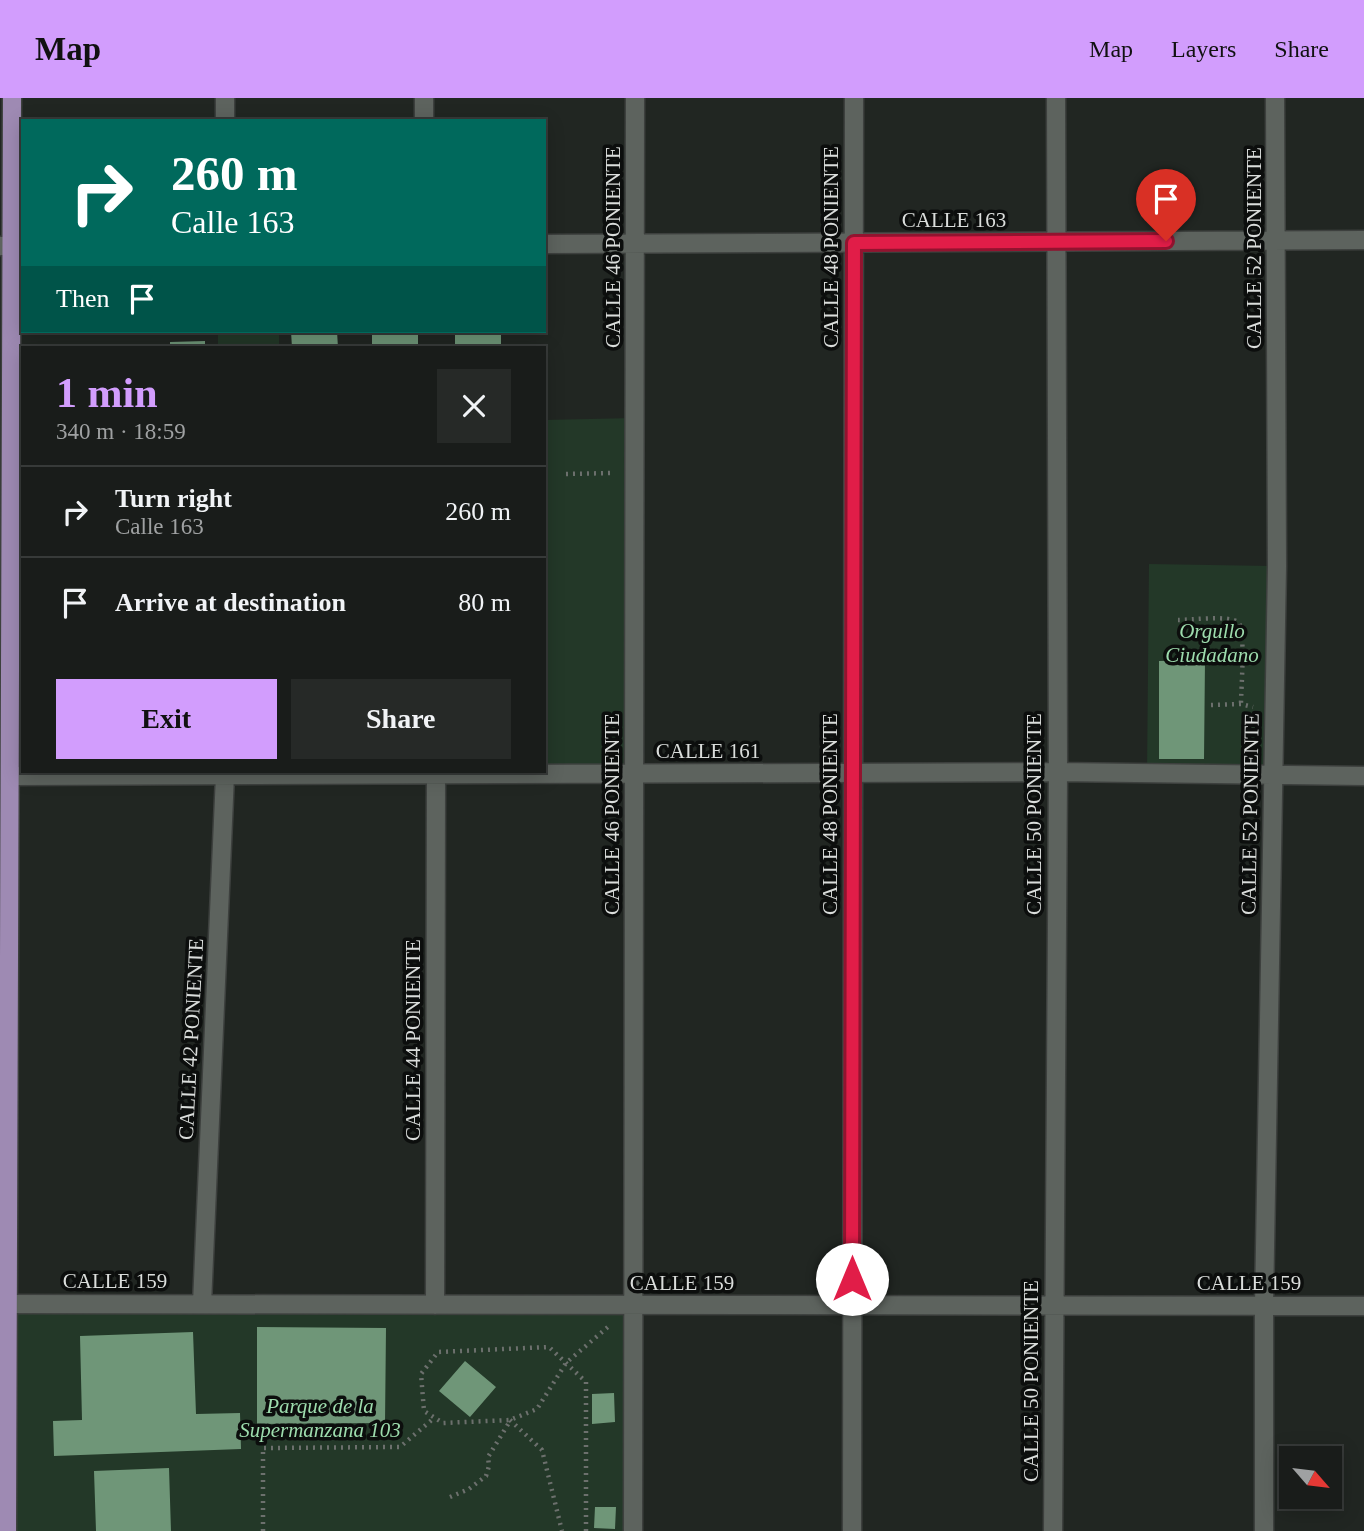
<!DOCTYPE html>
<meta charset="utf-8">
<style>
:root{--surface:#191c1a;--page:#262927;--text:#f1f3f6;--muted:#9fa1a2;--line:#373a39;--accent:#d29dfd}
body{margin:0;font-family:"Times New Roman",serif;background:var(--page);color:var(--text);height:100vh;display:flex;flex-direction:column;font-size:26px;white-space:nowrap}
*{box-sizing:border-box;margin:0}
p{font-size:23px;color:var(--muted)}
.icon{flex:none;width:38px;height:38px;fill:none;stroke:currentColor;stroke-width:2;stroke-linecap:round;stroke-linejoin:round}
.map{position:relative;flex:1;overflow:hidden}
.panel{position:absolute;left:21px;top:248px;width:525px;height:427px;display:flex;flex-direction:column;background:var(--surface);border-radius:0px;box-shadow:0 4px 18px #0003,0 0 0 2px var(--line)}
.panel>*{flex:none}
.hud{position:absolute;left:21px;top:21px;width:525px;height:214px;border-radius:0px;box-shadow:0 4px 18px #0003,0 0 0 2px var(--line);background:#00695c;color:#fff;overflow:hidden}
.needle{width:46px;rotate:118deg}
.tools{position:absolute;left:1279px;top:1348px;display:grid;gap:14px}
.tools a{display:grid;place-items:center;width:63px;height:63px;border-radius:0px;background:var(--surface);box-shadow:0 4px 18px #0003,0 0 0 2px var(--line);font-size:35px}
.pin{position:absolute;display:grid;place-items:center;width:60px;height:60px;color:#fff;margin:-72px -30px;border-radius:50% 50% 50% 0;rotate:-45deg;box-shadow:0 0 7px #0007}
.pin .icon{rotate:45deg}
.me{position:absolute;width:77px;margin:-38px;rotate:0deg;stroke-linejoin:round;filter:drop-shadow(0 0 5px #0008)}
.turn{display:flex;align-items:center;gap:24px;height:147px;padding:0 35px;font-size:32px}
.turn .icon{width:91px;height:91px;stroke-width:2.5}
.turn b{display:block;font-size:49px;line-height:60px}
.then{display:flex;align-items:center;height:66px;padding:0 35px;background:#0003;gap:14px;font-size:26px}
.round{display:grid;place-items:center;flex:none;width:74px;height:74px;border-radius:0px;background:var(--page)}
.summary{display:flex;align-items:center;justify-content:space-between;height:119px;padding:0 35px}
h1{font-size:42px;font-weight:600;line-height:52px;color:var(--accent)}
.cta{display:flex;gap:14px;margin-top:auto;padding:14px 35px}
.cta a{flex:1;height:80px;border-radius:0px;background:var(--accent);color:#111;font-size:28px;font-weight:600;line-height:80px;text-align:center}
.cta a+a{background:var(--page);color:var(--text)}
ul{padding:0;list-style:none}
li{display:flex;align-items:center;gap:21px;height:91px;padding:0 35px;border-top:2px solid var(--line)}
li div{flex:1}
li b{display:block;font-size:26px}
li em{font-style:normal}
header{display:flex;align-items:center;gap:42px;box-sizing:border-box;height:98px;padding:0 35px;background:var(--accent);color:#111}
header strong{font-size:33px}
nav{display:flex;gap:38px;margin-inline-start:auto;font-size:24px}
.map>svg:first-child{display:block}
.green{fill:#233828}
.building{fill:#6f9678}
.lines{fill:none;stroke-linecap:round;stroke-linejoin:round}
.minor-casing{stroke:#3d403e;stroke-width:21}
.major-casing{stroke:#3d403e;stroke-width:21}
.path{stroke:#6c706d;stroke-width:4.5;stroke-dasharray:2 5;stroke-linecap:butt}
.minor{stroke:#5d635e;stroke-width:18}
.major{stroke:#9e8ab3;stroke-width:18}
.route-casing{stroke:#92132f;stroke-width:18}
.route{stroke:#e11d48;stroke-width:12}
.labels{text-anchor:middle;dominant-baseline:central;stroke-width:7;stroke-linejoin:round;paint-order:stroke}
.street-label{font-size:21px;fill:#dadddb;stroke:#0c0e0d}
.park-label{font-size:21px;font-style:italic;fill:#9ddcad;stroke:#0c0e0d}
</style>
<header>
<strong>Map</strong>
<nav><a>Map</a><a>Layers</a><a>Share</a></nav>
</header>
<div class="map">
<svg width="1364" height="1433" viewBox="0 0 1364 1433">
<rect width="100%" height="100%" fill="#212622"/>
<!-- green -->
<path class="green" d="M218,233H279V250H218Z
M635,320L634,676L544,674V322Z
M1149,466L1277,468L1275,679L1147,676Z
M9,1206L633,1208L632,1433H8Z"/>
<!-- building -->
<path class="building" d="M291,233H337L338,250H292Z
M372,233H418V250H372Z
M455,233H501V250H455Z
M205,243V250H170V244Z
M1205,562L1204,661H1159V563Z
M257,1229L386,1230L385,1325L257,1326Z
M193,1234L196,1316L240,1315L241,1351L54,1358L53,1323L82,1322L80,1238Z
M465,1263L496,1289L470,1319L439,1293Z
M614,1295L615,1324L592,1326V1296Z
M169,1370L171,1433H96L94,1373Z
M595,1409H616L615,1431L594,1430Z"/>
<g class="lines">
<!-- minor casing -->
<g class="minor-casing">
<path id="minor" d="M225,23V0
M424,23V0
M544,146L1364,142
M0,148H23
M11,678L1058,674L1364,678
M0,1206L1364,1208
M202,1206L225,677
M435,1207L436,676
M633,1433L635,0
M852,1433L854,0
M1053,1433L1058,674L1056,0
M1264,1433V1207L1277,468L1275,0"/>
</g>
<!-- major casing -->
<g class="major-casing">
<path id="major" d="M7,1433L12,0"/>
</g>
<!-- path -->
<path class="path" d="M566,376L613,375
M1178,522C1190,522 1228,517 1238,524C1246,530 1241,592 1241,606
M1211,607L1241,606L1253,609
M510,1322L542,1352L562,1433
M450,1399L469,1391L486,1378L489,1368L488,1359L510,1323
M263,1433V1350L400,1349L434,1320
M586,1433V1284L549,1249L438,1254L421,1276L424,1313L443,1325L510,1322L537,1311L566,1265L609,1228"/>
<!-- minor -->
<use href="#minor" class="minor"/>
<!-- major -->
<use href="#major" class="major"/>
</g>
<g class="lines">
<!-- route casing -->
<g class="route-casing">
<path id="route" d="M852,1181L854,145L1166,143"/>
</g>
<!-- route -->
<use href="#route" class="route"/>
</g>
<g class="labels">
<!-- street labels -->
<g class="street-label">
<text x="954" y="122">CALLE 163</text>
<text transform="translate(613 149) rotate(-90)">CALLE 46 PONIENTE</text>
<text transform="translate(831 149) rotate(-90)">CALLE 48 PONIENTE</text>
<text transform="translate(1254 150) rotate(-90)">CALLE 52 PONIENTE</text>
<text x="708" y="653">CALLE 161</text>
<text transform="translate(612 716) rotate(-90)">CALLE 46 PONIENTE</text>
<text transform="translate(830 716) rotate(-90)">CALLE 48 PONIENTE</text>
<text transform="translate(1034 716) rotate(-90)">CALLE 50 PONIENTE</text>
<text transform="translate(1250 716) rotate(-89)">CALLE 52 PONIENTE</text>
<text transform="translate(191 941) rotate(-87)">CALLE 42 PONIENTE</text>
<text transform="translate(413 942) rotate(-90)">CALLE 44 PONIENTE</text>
<text x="115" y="1183">CALLE 159</text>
<text x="682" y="1185">CALLE 159</text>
<text x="1249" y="1185">CALLE 159</text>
<text transform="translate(1031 1283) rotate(-90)">CALLE 50 PONIENTE</text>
</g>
<!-- park labels -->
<g class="park-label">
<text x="1212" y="533">Orgullo<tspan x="1212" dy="24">Ciudadano</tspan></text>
<text x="320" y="1308">Parque de la<tspan x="320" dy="24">Supermanzana 103</tspan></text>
</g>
</g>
</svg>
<div class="tools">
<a><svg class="needle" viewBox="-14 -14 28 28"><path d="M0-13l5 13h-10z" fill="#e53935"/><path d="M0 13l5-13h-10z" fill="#9fa1a2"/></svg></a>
</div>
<div class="pin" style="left:1166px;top:143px;background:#d93025"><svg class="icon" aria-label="arrive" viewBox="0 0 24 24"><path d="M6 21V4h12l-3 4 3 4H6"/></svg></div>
<svg class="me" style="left:852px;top:1181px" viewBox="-20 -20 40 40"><circle r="19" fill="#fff"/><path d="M0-13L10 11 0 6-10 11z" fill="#e11d48"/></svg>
<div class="hud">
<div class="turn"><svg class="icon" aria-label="right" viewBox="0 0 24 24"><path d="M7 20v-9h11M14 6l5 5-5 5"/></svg><div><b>260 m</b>Calle 163</div></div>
<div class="then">Then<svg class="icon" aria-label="arrive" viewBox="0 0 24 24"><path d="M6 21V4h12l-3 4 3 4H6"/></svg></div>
</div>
<section class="panel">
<div class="summary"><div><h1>1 min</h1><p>340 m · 18:59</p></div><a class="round"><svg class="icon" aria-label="close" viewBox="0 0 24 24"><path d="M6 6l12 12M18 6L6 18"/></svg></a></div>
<ul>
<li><svg class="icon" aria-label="right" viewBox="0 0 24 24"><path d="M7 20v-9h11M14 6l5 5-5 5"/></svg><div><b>Turn right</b><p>Calle 163</p></div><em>260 m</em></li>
<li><svg class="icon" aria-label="arrive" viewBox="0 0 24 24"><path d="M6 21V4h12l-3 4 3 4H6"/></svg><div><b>Arrive at destination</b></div><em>80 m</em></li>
</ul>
<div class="cta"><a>Exit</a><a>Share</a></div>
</section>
</div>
